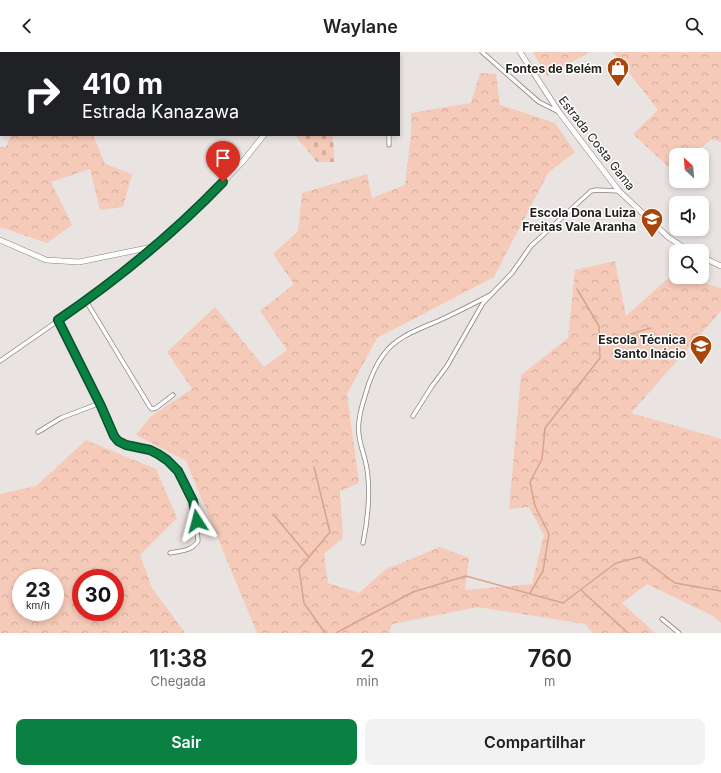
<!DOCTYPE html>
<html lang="pt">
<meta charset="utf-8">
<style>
:root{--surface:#fff;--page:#f2f2f2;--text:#202124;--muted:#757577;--accent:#0b8043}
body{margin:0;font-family:Inter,sans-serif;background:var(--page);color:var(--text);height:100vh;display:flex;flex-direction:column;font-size:15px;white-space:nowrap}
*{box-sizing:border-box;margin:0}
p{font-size:13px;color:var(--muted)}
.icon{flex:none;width:22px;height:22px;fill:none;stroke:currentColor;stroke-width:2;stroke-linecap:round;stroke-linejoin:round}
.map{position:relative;height:581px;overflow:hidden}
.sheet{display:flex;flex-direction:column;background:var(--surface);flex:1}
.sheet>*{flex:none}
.top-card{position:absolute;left:0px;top:0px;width:400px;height:84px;box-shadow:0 2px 6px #0003;background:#202124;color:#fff;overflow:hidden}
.needle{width:26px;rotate:334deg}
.controls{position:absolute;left:669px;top:96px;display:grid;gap:8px}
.controls a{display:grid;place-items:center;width:40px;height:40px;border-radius:8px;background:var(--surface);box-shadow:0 2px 6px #0003;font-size:20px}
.speed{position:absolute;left:12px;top:517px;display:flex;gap:8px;font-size:20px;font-weight:700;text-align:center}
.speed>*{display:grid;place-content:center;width:52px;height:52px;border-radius:50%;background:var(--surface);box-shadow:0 2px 6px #0003;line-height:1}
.speed small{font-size:10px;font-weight:400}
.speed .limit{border:6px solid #d22;background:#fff;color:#111}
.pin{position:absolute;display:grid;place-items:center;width:34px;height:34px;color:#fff;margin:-41px -17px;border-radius:50% 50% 50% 0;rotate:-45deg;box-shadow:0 0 4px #0007}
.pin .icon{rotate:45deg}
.me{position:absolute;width:44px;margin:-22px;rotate:351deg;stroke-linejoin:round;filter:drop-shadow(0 0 3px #0008)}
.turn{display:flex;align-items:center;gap:14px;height:84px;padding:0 16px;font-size:18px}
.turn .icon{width:52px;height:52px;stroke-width:2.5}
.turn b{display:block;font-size:28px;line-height:34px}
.eta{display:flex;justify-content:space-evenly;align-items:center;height:68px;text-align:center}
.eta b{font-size:24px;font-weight:600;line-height:28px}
.cta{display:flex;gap:8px;margin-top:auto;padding:8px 16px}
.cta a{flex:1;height:46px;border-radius:8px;background:var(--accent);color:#fff;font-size:16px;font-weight:600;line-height:46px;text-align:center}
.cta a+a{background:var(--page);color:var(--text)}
header{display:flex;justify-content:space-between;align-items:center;height:52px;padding:0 16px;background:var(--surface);font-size:18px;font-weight:600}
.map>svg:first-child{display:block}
.forest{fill:url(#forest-crowns);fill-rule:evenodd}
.cemetery{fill:url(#cemetery-stones)}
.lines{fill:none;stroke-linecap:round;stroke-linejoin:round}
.stream{stroke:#d9a38b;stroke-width:1.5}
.street-casing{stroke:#888280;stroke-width:5}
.secondary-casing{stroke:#888280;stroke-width:6}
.street{stroke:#fff;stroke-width:3.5}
.secondary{stroke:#fff;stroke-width:5}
.route-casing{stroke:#07532c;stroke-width:10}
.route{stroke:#0b8043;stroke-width:7}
.labels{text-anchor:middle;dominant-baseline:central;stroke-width:3;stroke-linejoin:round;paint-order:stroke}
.poi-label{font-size:12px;font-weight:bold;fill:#242221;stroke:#fff;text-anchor:end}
.street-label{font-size:12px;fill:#242221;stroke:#fff}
</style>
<header><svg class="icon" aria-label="back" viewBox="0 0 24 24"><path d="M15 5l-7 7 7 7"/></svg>Waylane<svg class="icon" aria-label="search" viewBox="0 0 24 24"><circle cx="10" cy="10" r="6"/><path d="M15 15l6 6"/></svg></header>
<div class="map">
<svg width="721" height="581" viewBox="0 0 721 581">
<defs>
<pattern id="forest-crowns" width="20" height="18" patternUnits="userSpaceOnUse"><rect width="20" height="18" fill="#f5cab8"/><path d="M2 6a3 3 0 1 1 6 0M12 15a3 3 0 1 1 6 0" fill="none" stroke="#d2ad9e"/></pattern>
<pattern id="cemetery-stones" width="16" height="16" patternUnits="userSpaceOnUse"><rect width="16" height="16" fill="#f5cab8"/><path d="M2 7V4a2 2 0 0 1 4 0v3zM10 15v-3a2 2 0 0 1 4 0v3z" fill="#d2ad9e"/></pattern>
</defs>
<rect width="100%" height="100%" fill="#e9e3e1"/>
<!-- forest -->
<path class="forest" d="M533,0H590L547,24Z
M613,0H721V90L712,87L691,103H676V114L672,118L633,82L658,58Z
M480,21L496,22L500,53L555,71L575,100L548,121L494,225L377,286L347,342L359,431L340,439L343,486L324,502L328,531L359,541L386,517L440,495L469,506L465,538L532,532L544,483L529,455L509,457L521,323L568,286L575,218L615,209L626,264L673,222L676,223V225H682L721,236V259L631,361L721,387V571L713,564L647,532L622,551L655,581H593L585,572L478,555L392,572L389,581H257L186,409L136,383L150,365L192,337L167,300L215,255L264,315L287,298L260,259L294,232L273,202L298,179L302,141L367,122L372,146L405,133L411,82V61L471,51Z
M11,83H93L105,112L132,122L123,155L100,158L90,117L51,130L72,173L47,191L0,175V95H6Z
M86,388L156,417L177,466L140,503L152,536L185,581H0V442L36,434ZM21,526H55V560H21ZM81,526H115V560H81Z"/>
<!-- cemetery -->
<path class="cemetery" d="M295,83H333L334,110H317Z"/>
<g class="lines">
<!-- stream -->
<path class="stream" d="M600,291L651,276
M314,415L330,480L299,517L304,551L325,581
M273,462L309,505
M581,538L628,581
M530,541L543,519L549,482L535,454L530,430L542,407L545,376L600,306L599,274L577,237
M336,581L413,540L466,524L563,551L616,511L640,505L675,531L721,539"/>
<!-- street casing -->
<g class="street-casing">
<path id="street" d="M368,0V1
M389,0V1
M482,0L539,50L559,60
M389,93V83
M86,249L150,355L152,357L156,356L173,343
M58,268C72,296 87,324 100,352C105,361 111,381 117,388C125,395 139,395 149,398C173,404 183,429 193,449L195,454L198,489C192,499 180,499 170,501
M0,309L98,241L155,195
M413,364L432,334L447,314L483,251L512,221L531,194L591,139L596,138L619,139
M38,380L61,366L100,351
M363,491C368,468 371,435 366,412C364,402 360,393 359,383C357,370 361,356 365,344C369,329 374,315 384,302C397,284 420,277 440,268C458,260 475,251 492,242
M662,567L679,581"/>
</g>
<!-- secondary casing -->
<g class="secondary-casing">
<path id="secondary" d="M520,0L559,60L619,139L668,185L689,199
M296,1V0
M0,188L46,208L79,210L157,194L213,141L244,108L264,83
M702,205L721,214"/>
</g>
<!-- street -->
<use href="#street" class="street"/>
<!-- secondary -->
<use href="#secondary" class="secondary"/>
</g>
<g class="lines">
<!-- route casing -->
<g class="route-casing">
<path id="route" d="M197,469L193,449L178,419L167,408L158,402L150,398L126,393L118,389L114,384L101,354L58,268C118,227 173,182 223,130"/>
</g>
<!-- route -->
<use href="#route" class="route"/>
</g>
<!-- icons -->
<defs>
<g id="shop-pin" transform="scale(1.15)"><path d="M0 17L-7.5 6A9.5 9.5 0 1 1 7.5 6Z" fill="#a9460c" stroke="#fff"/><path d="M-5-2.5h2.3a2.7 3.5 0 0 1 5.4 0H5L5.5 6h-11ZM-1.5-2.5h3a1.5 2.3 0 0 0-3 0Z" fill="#fff"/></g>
<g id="school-pin" transform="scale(1.15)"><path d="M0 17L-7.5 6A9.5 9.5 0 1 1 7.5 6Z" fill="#a9460c" stroke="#fff"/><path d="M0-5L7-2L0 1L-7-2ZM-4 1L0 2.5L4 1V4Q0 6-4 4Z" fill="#fff"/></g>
</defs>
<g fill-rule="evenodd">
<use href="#shop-pin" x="618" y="16"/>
<use href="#school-pin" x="652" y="167"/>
<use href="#school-pin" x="701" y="294"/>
</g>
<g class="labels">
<!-- poi labels -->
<g class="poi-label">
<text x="602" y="16">Fontes de Belém</text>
<text x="636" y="160">Escola Dona Luiza<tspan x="636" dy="14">Freitas Vale Aranha</tspan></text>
<text x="686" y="287">Escola Técnica<tspan x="686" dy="14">Santo Inácio</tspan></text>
</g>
<!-- street labels -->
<g class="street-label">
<text transform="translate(597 91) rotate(52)">Estrada Costa Gama</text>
</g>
</g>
</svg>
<div class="controls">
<a><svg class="needle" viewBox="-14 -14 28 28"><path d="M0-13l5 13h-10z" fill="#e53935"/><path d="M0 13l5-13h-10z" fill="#757577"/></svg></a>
<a><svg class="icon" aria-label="sound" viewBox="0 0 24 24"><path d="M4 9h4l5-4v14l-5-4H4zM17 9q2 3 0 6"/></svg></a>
<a><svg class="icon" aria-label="search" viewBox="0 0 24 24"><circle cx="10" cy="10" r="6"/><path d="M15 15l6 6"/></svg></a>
</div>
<div class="speed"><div>23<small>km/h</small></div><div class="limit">30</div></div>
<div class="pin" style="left:223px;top:130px;background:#d93025"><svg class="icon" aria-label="arrive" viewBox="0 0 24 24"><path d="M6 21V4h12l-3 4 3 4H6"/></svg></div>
<svg class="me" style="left:197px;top:469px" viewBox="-20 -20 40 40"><path d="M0-17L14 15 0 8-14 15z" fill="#0b8043" stroke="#fff" stroke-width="4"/></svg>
<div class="top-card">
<div class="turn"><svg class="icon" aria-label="right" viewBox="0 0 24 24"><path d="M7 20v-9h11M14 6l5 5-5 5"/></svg><div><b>410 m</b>Estrada Kanazawa</div></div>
</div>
</div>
<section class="sheet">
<div class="eta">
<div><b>11:38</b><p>Chegada</p></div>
<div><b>2</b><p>min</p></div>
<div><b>760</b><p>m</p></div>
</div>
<div class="cta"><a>Sair</a><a>Compartilhar</a></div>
</section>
